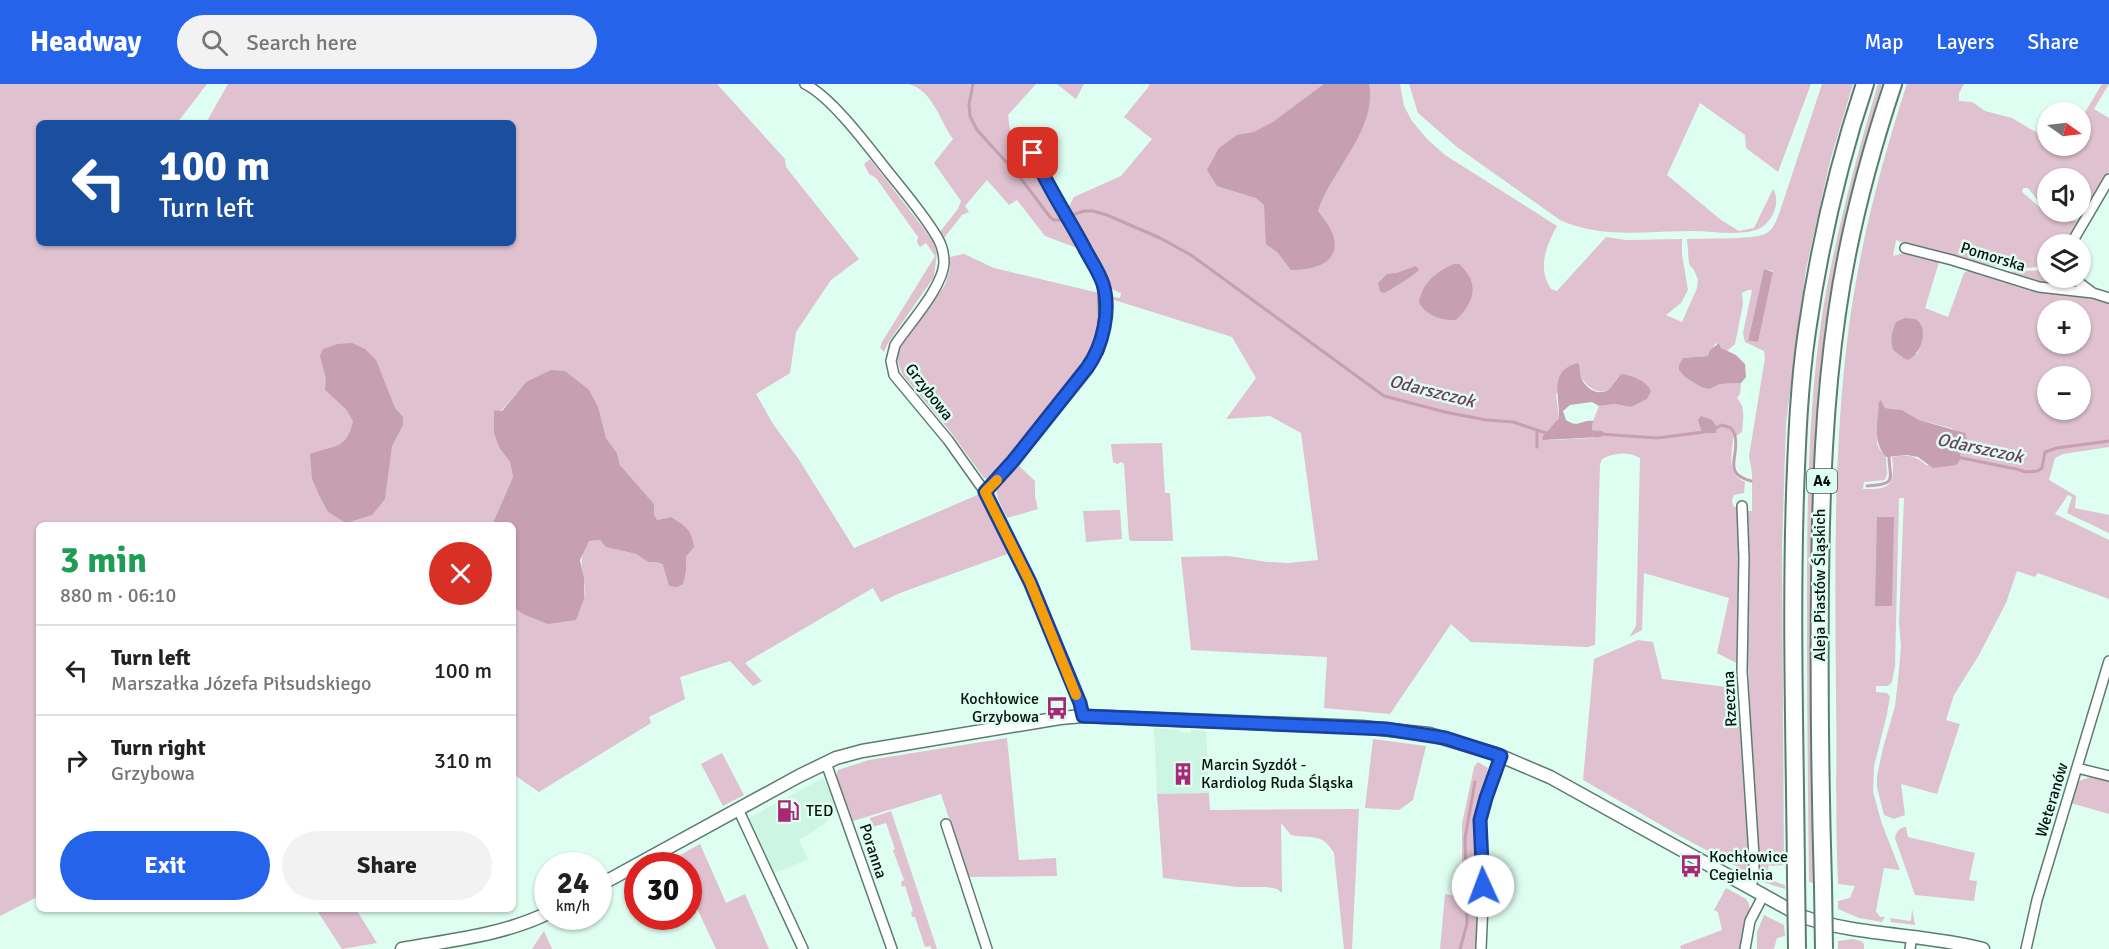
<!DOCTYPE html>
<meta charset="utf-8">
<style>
:root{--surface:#fff;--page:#f2f2f2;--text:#222;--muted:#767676;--line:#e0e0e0;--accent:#2563eb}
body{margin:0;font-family:Signika,sans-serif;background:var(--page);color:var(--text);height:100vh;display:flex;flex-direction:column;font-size:22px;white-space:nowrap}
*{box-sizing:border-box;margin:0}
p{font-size:20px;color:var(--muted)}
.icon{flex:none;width:33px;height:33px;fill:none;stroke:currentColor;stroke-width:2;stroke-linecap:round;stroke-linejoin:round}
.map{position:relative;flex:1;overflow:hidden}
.details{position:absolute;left:36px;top:438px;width:480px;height:390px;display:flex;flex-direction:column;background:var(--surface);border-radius:9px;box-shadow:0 2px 4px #0004}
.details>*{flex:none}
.guide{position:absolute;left:36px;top:36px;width:480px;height:126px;border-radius:9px;box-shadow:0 2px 4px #0004;background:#1a4fa0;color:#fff;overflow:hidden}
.needle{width:39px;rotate:104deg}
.controls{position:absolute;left:2037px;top:18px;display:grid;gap:12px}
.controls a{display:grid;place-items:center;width:54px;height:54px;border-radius:50%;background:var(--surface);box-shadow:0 2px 4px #0004;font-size:30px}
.speed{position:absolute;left:534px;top:768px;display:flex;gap:12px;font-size:30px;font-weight:700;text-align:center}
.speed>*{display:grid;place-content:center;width:78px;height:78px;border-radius:50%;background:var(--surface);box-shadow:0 2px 4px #0004;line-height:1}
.speed small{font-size:15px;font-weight:400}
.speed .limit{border:9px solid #d22;background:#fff;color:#111}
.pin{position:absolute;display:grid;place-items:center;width:51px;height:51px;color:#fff;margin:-26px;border-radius:12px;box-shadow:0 3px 9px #0006}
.me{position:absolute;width:66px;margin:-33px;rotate:358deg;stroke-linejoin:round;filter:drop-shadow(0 0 4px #0008)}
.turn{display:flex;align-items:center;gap:21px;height:126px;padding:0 24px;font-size:27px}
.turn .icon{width:78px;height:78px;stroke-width:2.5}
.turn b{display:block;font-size:42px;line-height:51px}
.round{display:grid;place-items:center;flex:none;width:63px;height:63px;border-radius:32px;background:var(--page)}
.head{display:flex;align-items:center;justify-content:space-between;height:102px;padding:0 24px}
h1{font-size:36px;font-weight:700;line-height:45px;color:#1e9e55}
.primary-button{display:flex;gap:12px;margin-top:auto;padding:12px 24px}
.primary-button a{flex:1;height:69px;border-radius:36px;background:var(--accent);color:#fff;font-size:24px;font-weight:700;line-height:69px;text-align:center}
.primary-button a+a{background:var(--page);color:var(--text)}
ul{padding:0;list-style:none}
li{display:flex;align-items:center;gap:18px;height:90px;padding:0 24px;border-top:2px solid var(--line)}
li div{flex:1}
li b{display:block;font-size:22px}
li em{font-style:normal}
header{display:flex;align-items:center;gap:36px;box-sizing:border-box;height:84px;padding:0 30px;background:var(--accent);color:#fff}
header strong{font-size:28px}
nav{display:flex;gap:33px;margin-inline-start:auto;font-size:21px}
.search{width:420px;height:54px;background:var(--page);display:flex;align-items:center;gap:15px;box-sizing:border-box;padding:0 21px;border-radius:33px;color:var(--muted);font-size:22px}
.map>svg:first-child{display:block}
.built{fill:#ccf5e4}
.green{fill:#dfc1cf;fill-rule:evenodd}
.water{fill:#c69fb1}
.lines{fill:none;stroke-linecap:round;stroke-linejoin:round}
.stream{stroke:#c69fb1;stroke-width:3}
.minor-casing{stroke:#5e7b70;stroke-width:12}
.tertiary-casing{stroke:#5e7b70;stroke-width:15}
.motorway-casing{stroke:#5e7b70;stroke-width:20}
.minor{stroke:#fff;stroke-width:9}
.tertiary{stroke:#fff;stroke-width:12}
.motorway{stroke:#fff;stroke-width:16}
.motorway-bridge-casing{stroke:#5e7b70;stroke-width:20;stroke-linecap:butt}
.motorway-bridge{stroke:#fff;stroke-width:16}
.route-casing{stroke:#184099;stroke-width:15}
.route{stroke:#2563eb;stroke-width:10}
.slow{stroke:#f59e0b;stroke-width:10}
.labels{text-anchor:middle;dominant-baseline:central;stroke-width:5;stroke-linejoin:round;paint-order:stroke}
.shield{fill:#defef1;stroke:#485a53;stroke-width:1.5}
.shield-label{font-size:15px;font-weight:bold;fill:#08130f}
.street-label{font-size:16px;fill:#08130f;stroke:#defef1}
.poi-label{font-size:16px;fill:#08130f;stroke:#defef1;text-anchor:start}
.water-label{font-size:18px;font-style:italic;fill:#703b57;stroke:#defef1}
</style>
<header>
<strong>Headway</strong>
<div class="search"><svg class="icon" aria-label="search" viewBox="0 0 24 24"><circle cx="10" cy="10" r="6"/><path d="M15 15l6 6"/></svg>Search here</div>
<nav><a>Map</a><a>Layers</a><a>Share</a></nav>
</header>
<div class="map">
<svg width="2109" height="865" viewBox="0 0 2109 865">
<rect width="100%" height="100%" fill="#defef1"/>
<!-- built -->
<path class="built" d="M1154,644L1179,646L1180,648L1190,649L1191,646L1206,647L1209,709L1157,710Z
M823,694L838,725L824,740L799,756L808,775L773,790L747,735Z"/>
<!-- green -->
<path class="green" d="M0,0H207L177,39H39V159H513V39H206L228,0H717L785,75L786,83L859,175L831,196L796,248L790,289L756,310L773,340L798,374L854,464L982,409L1010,469L900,509L881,518L873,504L745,579L762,597L753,602L730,577L680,593L685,615L649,633L651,639L539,708L513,690V523C530,534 556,537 576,536C577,528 583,522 584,513C587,489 575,480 588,457L600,456L607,463L636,470L648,478H657L664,482L669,502L686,487V473C702,457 686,443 673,433L657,436L654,430V420L620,381L617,369L606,354L601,340L526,298L501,327L495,326L500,365L510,378L513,393L492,441H39V812L0,832ZM367,353L339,434L328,428L312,395V375Z
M908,0H1036L1008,31L1010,48L1022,50L1028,70L1080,165L1045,152L1017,116L1009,121L987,96L965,122L969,128L962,131L944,154L939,149L958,125L961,117L934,79L953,55C940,37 932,5 908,0Z
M1057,0H1084L1076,15Z
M1148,0H1400L1404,22L1412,37L1427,55L1445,71L1557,142C1546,162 1537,184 1551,205L1557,207L1606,153L1626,156L1682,155V170L1688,206L1681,219L1666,231L1682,238L1697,204L1698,196L1694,186L1689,180L1687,155C1704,154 1752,156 1765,150C1774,146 1777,135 1780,127L1822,0H1853L1830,77L1806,185L1786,339L1782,463L1784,781L1768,782L1770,796L1785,801V805L1760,797L1758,793L1747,556L1745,427H1752V389L1749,372L1765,274L1764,267L1745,258L1743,249L1752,206H1748L1742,209L1743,220L1735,260L1727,267L1721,264L1719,259L1715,260L1708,272L1683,274L1696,299L1703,304L1710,305L1720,300L1741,299L1740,310L1737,314C1746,324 1743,335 1742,348L1733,354C1732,371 1726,390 1745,398L1744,409L1734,411L1732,416L1733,422L1739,424L1740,507L1738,580L1717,569L1729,514L1644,489L1642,546L1629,553L1636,542L1640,374C1628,367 1613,369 1602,375L1600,380L1595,561L1587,563L1471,558L1451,540L1390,630L1324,624L1327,573L1191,566L1181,473L1228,472L1268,478L1288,479L1318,476L1301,349L1270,332L1226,335L1256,294L1232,253L1108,214V212L1120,214L1121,209L1107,203L1068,124L1074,113L1121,92L1152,55L1124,33L1150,1ZM1764,185L1773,187L1758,258L1748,257ZM1618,292L1631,323L1615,320L1599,322L1593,337L1592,346H1598L1594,354L1550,356L1542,353L1559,334L1556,310L1581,293C1593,311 1609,314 1618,292Z
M1409,0H1811L1778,88L1746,64L1745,51L1700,19L1667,91L1721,136L1739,147L1754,144L1773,105C1782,118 1771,142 1756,146C1736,152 1713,147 1692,147C1648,147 1601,155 1560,136L1457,63L1418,29Z
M1878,0H1882C1860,74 1841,148 1828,224C1812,327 1811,433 1812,536C1812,624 1813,711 1813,799L1809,798C1808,711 1807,625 1807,538C1807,434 1807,328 1823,225C1836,149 1856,74 1878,0Z
M1907,0H1964L1959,9V17L1972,18L1985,27L2012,34L2032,46L2047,52L2048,62H2080L2081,35L2102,0H2109L2094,25L2109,34V87L2086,128L2080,132L2060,128H2080V94H2048L2047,123L2041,120L2028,104H2023L2022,108L2043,126L2060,134L2080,138L2068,160H2048L2047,181C2007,191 1961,174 1923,163C1914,160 1904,160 1896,156L1893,172L1904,169L1939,178L1925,224L1948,233L1964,189L1968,187L2050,209L2109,217V363L2063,370L2055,374L2049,396L2076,412L2075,424L2109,431V449L2067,429L2072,413L2068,411L2055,430L2109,456V515L2038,489L2035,493L2017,487L2006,519L1979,571L1954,611L1946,636L1960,640L1937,710L1901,700L1905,731L1894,735L1884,731L1877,703V692L1883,664L1895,622L1898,596L1901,563L1899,538L1904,414H1899L1895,582L1892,598L1888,602H1876V608L1887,609L1890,613L1887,630L1874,682L1873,708L1882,740L1900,786L1884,784L1876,827L1880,833H1885L1882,838L1859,834L1838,825V817L1850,814L1855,802L1838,800C1835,737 1837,673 1836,610C1835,488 1833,364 1849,242C1860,160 1881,79 1907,0ZM2048,226H2080V260H2048ZM1922,254L1917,270L1897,269L1894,267ZM2048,292H2080V326H2048ZM1881,316L1885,324L1902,326L1919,336L1951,344L1959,348L1965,361L1961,365L1952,381H1926C1914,370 1907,371 1892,373C1895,400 1892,406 1863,405L1864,398L1885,396L1887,390L1886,373L1880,366L1877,360Z
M870,75L921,141L933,157L937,168L934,193L888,259L884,268L880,264L882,258L935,172L926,159L920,163L917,158L918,153L876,94L869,90L864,80Z
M964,170L994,184L1099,209L1097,249L1092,267L989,395L984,394L950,347L902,290L897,275L901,262L945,201L950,185V173Z
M2047,186L2048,194H2069L2084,205L2040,202L2005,188Z
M1162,359L1165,409H1170L1173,457H1131L1129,455L1124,380L1121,378L1117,380L1113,378L1111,360Z
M1016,379L1035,397V413L1038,425L1007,434C991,401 993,407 1016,379Z
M1120,426L1122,455L1086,458L1083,427Z
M1638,556L1653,558L1662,595L1735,604L1746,684L1751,779L1750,790H1748L1736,782L1680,752L1583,696L1594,575Z
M1007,654L1019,776L1056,774L1057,792L968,793L941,710L853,737L836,692L838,686L869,676Z
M1373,655L1426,662L1413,716L1399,726L1365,724Z
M722,669L744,711L723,722L701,680Z
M1478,678L1488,684L1474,744L1479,835L1476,865H1440L1445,810L1462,813V740L1474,683Z
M2090,693L2109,697V730L2071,719L2079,697Z
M1209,709L1210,726L1359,725L1352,865H1344L1334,769C1321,747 1311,756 1291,751L1281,739L1282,809L1277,805L1267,803H1238L1163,794L1157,710Z
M891,727L937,865H932L930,862L925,863L915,833H912L911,828L913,827L905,802L902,803L901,798L904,796L893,766L895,765L886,739L872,743L870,734Z
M1906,743L1908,753L1975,769L1969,796L1977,797L1974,817L1915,811L1895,754C1896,748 1900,743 1906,743Z
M700,760L726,819L745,810L769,865H716L689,807L688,782L676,781L673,775Z
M1726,804L1746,815L1749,820L1750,826L1743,845L1742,865H1681L1680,862L1722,846L1718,828L1714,826Z
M316,825H356L377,859L342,865Z
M1912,825L1915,841L1891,838L1890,834L1911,837Z
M1764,831L1784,841L1785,852L1777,854L1774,865H1757V848Z
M544,847L552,865H532Z
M1853,855L1861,857L1864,860V865H1838V857Z"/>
<!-- water -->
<path class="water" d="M1324,0H1369C1378,45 1331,86 1318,127C1323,134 1330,142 1333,151C1342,180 1312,186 1291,186L1278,169L1266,160L1264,121L1256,114L1217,102L1207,86L1219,64L1237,51L1254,48L1273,38Z
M1454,180H1459C1480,199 1475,218 1456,236C1441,237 1425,231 1419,218C1423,198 1436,188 1454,180Z
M1416,182L1419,186C1416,190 1389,207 1384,209L1380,207L1378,199L1387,190L1397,189Z
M1764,185L1773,188L1758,258L1748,257Z
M1905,234C1906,234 1914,235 1915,235C1931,243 1920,273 1907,276L1894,267C1889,256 1892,248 1896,238Z
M352,259L365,265L376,276L395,324L403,333V341L392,362L385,415L372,431L346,439L328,428L320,413L312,395L310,370C334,361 347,366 353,337L346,325L325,306L326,295L320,272L323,265L338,260Z
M1719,259L1721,264L1736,271L1745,280L1746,293L1741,299L1720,300L1710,305L1703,304L1685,293L1679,286V281L1683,274L1708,272L1710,266Z
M1578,279C1581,285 1579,288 1581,293C1585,305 1599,313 1609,305C1615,300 1616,294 1622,290C1632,292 1646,296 1651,307L1647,315L1631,323L1615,320L1599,322L1592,318L1570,321L1563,327L1566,336C1579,345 1581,335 1593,337L1592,346L1602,347L1604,350L1601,353L1543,356L1542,353L1559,334C1560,313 1548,286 1578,279Z
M551,286L565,287L589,306L598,323L606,354L617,369L620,381L654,420V430L657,436L672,433C686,443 692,446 694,463L686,473V487L683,500L677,503L669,502L663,481L657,478H648L636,470L606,463L600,456L589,457L580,476L584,494V515L576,536L548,540L523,530L513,523V441H492L513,393L510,378L500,365L494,349V326L502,327L526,298Z
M1881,316L1885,324L1902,326L1919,336L1965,349L1967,357L1961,365L1959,378L1956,381L1933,384L1918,373L1907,371L1886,373C1872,358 1878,338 1879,318Z
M1701,332L1712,336L1717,343L1716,349H1702L1698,336Z
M1877,433H1894L1892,522H1875Z"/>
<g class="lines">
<!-- stream -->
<path class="stream" d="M973,0L969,20L970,32L977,46L1019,92L1050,133L1054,136H1061
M1075,130L1084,127H1093L1107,131L1160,154L1191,171L1384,312L1445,328L1486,336L1513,338L1549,350
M1716,344L1722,341L1731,344C1732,346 1735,349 1735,352C1740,372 1721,389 1751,397
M1537,347V363
M1600,350L1657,354L1704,348
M1957,373L2016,385L2026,388L2037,387L2042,384L2045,368L2057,364L2109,357
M1867,402C1901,400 1888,394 1889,369
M1460,865L1467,840L1465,754L1475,698"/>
<!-- minor casing -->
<g class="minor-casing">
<path id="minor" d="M805,0C833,14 870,65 890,90C906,110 924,131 937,153C942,161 944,170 944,179C943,203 909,240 895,261L891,277L894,291L948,356L985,408L1024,485L1080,619L1083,632
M2071,160L2109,95
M1905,164L1952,176L2039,203L2093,209L2109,214
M2073,194L2093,209
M985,408L1013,377L1087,284L1098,268L1101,259L1104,233L1103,202L1094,179L1038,79L1031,58
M1742,422L1744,474L1742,587L1754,772V793L1750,804
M826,679L892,865
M2077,684L2109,692
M738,725L803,865
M946,740L987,865
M1481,865L1483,819L1480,736L1486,714L1501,672
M1745,865L1750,837L1763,812
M1910,865L1912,852
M2026,865L2037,816L2109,577"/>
</g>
<!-- tertiary casing -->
<g class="tertiary-casing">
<path id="tertiary" d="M598,802L799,692L836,674L862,667L1060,634L1083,632L1362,643L1429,650L1496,670L1550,693L1801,832C1859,853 1923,849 1983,865
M402,865C451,856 503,851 548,829"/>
</g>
<!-- motorway casing -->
<g class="motorway-casing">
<path id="motorway" d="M1796,792C1795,665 1791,537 1795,410C1797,356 1799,301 1807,247C1819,164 1838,80 1865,0
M1823,801C1820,700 1819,598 1820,497C1821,408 1824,318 1837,229C1848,151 1868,75 1893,0"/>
</g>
<!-- minor -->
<use href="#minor" class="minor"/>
<!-- tertiary -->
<use href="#tertiary" class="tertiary"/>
<!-- motorway -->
<use href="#motorway" class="motorway"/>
<!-- motorway-bridge casing -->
<g class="motorway-bridge-casing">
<path id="motorway-bridge" d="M1796,792L1797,865
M1823,801L1824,865"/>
</g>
<!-- motorway-bridge -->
<use href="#motorway-bridge" class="motorway-bridge"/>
</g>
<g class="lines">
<!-- route casing -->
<g class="route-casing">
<path id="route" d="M1033,69C1047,103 1069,134 1086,167C1092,178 1099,188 1103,200C1111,226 1103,262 1087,284L1013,377L985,408L1030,498L1080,619L1083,632L1386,645L1445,654L1501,672L1486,714L1480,736L1483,802"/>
</g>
<!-- route -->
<use href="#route" class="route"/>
<!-- slow -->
<path class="slow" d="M997,396L985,408L1030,498L1076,611"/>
</g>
<!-- icons -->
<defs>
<g id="bus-bare" transform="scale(1.8)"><path d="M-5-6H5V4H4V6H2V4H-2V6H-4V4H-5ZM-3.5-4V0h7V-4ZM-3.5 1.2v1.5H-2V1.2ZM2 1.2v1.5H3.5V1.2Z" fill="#a92876" stroke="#defef1" stroke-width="2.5" paint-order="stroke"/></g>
<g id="building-bare" transform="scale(1.8)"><path d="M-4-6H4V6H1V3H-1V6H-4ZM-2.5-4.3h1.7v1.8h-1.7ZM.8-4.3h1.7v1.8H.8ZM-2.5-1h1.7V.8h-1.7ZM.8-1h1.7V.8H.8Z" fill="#a92876" stroke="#defef1" stroke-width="2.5" paint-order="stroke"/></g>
<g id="fuel-bare" transform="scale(1.8)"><path d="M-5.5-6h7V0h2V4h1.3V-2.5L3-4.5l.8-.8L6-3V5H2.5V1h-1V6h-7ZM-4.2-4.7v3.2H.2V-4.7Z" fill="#a92876" stroke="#defef1" stroke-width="2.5" paint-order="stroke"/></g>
</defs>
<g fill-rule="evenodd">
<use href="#bus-bare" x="1057" y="624"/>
<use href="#building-bare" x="1183" y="690"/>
<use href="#fuel-bare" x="788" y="727"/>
<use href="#bus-bare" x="1691" y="782"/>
</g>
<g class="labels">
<!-- shield labels -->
<rect class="shield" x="1807" y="385" width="30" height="24" rx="4.5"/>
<g class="shield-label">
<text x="1822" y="397">A4</text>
</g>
<!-- street labels -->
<g class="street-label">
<text transform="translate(1993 173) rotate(17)">Pomorska</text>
<text transform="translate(929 308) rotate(52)">Grzybowa</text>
<text transform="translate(1820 501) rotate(-90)">Aleja Piastów Śląskich</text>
<text transform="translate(1730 615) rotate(-93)">Rzeczna</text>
<text transform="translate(2052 716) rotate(-73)">Weteranów</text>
<text transform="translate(873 767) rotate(72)">Poranna</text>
</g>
<!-- poi labels -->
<g class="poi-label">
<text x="1039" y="615" text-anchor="end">Kochłowice<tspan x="1039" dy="18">Grzybowa</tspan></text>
<text x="1201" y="681">Marcin Syzdół -<tspan x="1201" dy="18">Kardiolog Ruda Śląska</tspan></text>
<text x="806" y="727">TED</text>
<text x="1709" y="773">Kochłowice<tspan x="1709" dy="18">Cegielnia</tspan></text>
</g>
<!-- water labels -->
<g class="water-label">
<text transform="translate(1432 307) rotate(14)">Odarszczok</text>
<text transform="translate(1980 364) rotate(12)">Odarszczok</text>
</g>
</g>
</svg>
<div class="controls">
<a><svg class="needle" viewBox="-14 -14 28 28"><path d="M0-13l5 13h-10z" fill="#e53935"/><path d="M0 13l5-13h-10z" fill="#767676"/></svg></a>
<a><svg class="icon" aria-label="sound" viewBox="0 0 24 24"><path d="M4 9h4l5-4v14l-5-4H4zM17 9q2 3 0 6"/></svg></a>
<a><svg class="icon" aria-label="layers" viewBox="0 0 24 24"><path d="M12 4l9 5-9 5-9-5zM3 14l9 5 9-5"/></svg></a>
<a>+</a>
<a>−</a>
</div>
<div class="speed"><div>24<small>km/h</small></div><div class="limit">30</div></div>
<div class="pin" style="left:1033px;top:69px;background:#d93025"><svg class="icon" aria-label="arrive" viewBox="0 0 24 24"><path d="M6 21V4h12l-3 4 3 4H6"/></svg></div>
<svg class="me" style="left:1483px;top:802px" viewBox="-20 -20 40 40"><circle r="19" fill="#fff"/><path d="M0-13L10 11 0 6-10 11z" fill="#2563eb"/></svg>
<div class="guide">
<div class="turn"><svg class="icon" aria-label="left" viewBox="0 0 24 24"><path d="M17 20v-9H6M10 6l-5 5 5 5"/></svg><div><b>100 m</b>Turn left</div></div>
</div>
<section class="details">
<div class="head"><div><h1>3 min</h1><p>880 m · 06:10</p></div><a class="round" style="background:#d93025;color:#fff"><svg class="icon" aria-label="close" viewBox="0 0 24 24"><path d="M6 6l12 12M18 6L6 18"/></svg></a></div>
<ul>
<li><svg class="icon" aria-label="left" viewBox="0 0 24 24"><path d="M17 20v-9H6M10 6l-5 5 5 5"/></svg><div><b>Turn left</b><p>Marszałka Józefa Piłsudskiego</p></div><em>100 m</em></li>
<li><svg class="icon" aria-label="right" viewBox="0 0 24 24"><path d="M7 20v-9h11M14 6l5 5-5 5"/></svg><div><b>Turn right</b><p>Grzybowa</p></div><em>310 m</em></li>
</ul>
<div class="primary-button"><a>Exit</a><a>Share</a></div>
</section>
</div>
